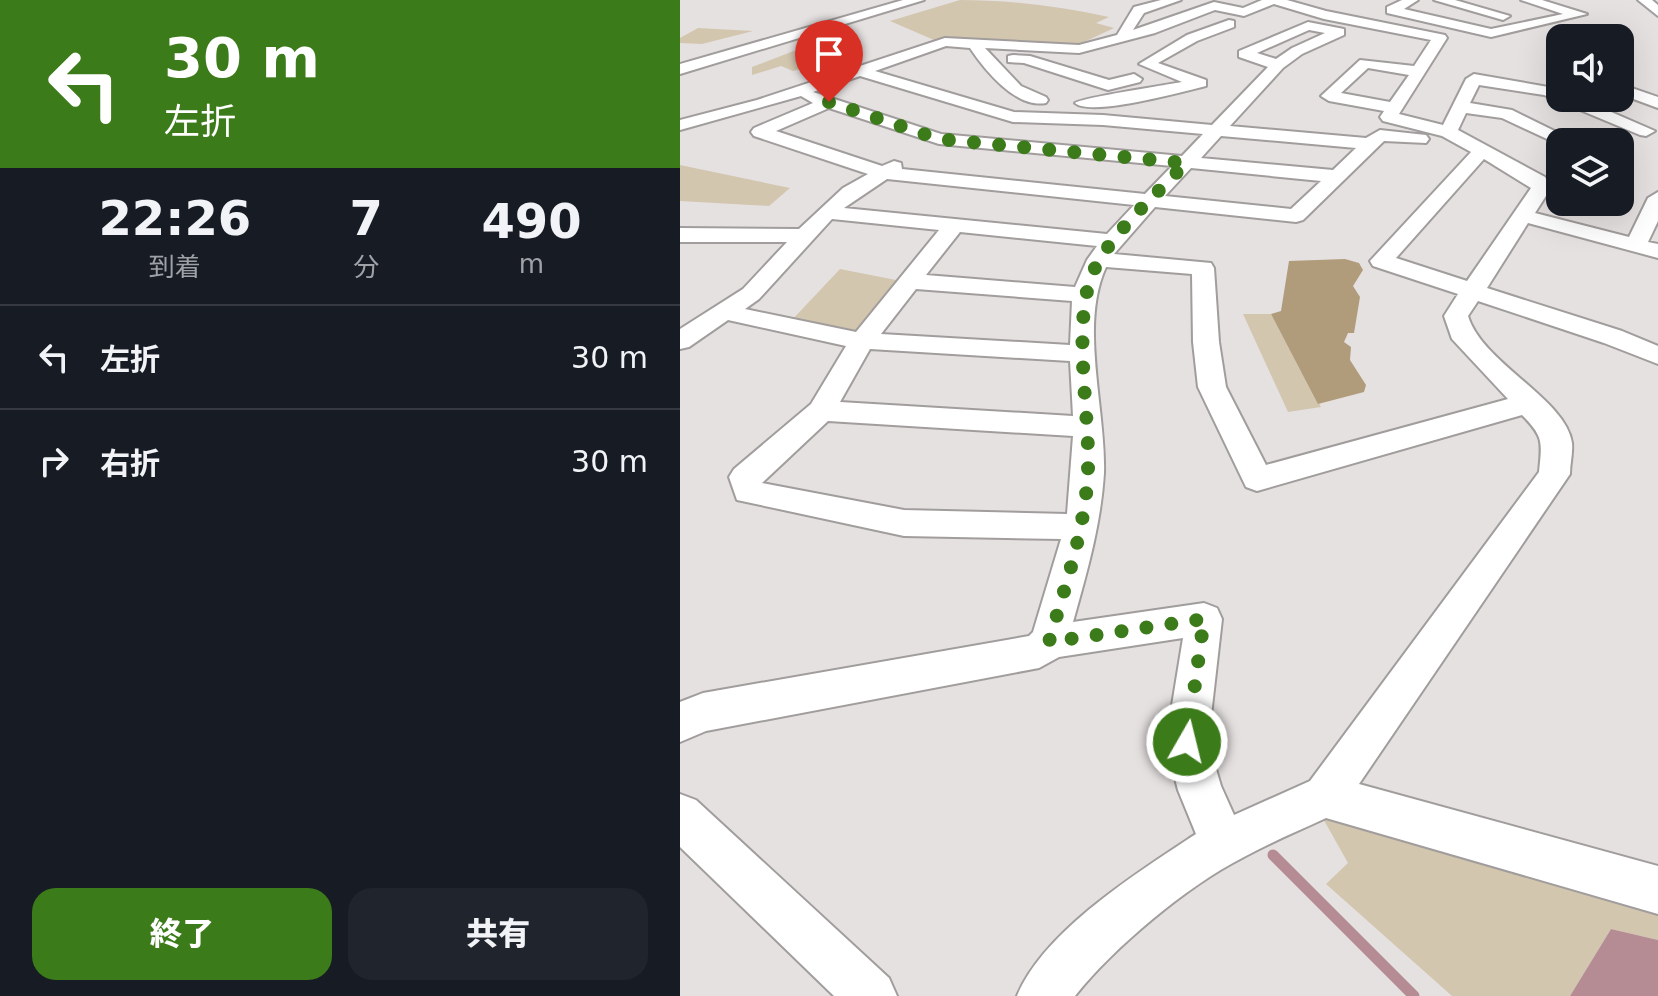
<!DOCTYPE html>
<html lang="ja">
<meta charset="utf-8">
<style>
:root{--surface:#171b24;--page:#20242c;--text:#f1f3f6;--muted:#9ea1a6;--line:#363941;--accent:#3c7b19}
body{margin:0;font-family:"DejaVu Sans","Noto Sans JP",sans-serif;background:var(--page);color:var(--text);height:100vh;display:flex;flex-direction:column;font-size:30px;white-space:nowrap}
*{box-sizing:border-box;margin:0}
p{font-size:26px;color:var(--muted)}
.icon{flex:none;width:44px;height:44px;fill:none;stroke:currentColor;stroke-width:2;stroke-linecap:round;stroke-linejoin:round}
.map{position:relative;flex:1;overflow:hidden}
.sheet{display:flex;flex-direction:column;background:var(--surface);width:680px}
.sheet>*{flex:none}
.banner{background:#3c7b19;color:#fff;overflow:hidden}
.buttons{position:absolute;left:866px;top:24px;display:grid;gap:16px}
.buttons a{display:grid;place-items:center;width:88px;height:88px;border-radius:16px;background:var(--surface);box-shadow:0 8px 32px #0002;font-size:40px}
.pin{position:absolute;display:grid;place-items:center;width:68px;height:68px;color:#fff;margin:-82px -34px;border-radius:50% 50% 50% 0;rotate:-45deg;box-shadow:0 0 8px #0007}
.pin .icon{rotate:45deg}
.me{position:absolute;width:88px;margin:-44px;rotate:8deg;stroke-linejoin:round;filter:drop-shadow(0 0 6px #0008)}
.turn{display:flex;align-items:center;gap:28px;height:168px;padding:0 32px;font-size:36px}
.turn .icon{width:104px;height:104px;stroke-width:2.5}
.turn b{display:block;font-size:56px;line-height:68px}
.eta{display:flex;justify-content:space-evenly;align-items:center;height:136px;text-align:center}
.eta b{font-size:48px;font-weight:800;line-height:56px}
.cta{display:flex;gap:16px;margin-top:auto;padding:16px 32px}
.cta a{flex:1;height:92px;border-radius:24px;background:var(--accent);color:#fff;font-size:32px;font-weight:800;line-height:92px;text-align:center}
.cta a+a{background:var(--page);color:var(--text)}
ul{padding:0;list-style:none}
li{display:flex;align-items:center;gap:24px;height:104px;padding:0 32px;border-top:2px solid var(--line)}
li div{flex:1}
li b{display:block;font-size:30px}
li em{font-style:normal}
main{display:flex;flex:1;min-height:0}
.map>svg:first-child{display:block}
.green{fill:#d3c6af}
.forest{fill:#b09c7b}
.water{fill:#b68c94}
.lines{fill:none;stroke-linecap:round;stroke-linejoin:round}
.stream{stroke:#b68c94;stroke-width:11}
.street-casing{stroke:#a19d9c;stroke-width:4}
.street{fill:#fff;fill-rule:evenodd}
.route{stroke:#3c7b19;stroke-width:14;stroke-dasharray:0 25.2}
</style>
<main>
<section class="sheet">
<div class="banner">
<div class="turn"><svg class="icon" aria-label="left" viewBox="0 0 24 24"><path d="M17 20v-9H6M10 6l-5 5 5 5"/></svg><div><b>30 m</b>左折</div></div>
</div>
<div class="eta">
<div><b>22:26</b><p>到着</p></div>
<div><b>7</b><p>分</p></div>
<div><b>490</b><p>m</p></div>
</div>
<ul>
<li><svg class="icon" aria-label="left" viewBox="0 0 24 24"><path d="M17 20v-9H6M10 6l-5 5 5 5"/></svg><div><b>左折</b></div><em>30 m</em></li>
<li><svg class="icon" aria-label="right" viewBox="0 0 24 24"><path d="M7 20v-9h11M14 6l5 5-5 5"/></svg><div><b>右折</b></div><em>30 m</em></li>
</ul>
<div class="cta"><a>終了</a><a>共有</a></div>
</section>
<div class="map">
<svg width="978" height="996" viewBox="0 0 978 996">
<rect width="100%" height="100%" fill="#e5e1e0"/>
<!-- green -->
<path class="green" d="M280,0C330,0 380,6 429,17L416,23L434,28L404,42L390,45L277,38L254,40L210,21Z
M18,28L73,31L22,44L0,43V38Z
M142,37L149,43H177L136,55L148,61L113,71L101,66L72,75V67L137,42L132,41Z
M0,165L110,188L89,206L0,201Z
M160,269L221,281L173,334L110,322Z
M563,314H591L641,407L608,412Z
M641,815L978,907V940L931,929L890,996H772L646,884L668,863Z"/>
<!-- forest -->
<path class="forest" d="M665,259L679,263L683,270L673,286L680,297L674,333H668L664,342L671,347L670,360L686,385L684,392L638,404L591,314L601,311L609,261Z"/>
<!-- water -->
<path class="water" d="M931,929L978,940V996H890Z"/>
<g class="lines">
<!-- stream -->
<path class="stream" d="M593,855L734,996"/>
<!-- street casing -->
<g class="street-casing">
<path id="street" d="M223,0H244L0,74V64Z
M481,0H501L464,13L453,30L534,2L563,8L582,0H607L646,11L765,35L767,38L719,114L763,125L786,79L794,74L874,88L880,90V98H899L975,131L966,136L960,135L864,95L799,85L790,103L832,110L897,142H880V145L822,118L786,113L778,130L865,177L871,188L855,213L949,237L968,198L978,192V221L968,242L978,244V258L848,223L807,288L942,331L978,346V364L924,343L798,301L788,316C802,363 886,399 892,443C893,453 890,464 890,474L679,784L978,866V914L646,818C618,831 589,843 562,858C507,886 433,948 395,996H337C364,931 458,872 516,834L498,790L486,742L503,638L379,657L359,668L26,731L0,742V702L23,693L349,636L353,632L381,539L224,536L57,500L49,477L54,469L131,404L166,346L48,320L9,347L0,349V329L63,289L107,242H0V228L119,229L163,188L188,174L74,136L71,132L74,128L133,103L121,96L0,130V120L77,100L265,38L399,45L437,35L454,7ZM594,4L644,19L751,40L734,66L680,60L641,96L649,101L704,111L700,117L703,121L762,136L791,152L690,261L693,266L778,294L764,316L772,339L828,399L586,465L546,387L539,342L534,268L531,263L434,254L475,207L616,222L623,220L704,141L746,143L749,139L746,135L700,130L686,138L550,126L603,68L622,54L664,35V29L628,22L559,51V57L588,67L532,125L423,115L334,112L195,71L266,46L290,48C304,69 336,109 366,103L368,100L366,97L341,86L305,48L399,53L475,33L535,10L564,16ZM629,30L645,33L612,48L596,59L577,53ZM688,68L729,75L710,102L661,93ZM180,76L333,122L423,125L523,134L502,156L261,134L133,92ZM149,108L259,144L492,166L465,194L222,169L221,163L214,161L202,166L96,131ZM541,136L676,148L653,170L521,158ZM804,159L851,188L787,281L716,258ZM511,168L641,181L611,209L485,196ZM207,179L454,205L427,234L164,208ZM152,219L259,230L176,332L65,309L79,299ZM280,232L417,246L407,260L395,287L246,275ZM426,267L512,274L513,342L518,387L566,487L577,491L842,415C864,437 862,442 859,472L630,781L554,815L541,786L528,742L542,619L537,608L524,603L393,622C407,572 421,524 424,473C426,410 399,325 426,267ZM236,289L392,301L390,345L201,334ZM190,349L390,361L393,416L160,402ZM148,421L393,436L387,514L224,510L82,483Z
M722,0H738L724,9L811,29L883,14L841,0H862L907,14L811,37L707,13V7Z
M754,0H775L830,16L823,20Z
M958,0H972L978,5V16Z
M549,20L554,21V27L517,41L478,63L526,80V86C502,92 411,117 395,103C400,98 486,85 502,82L459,64L507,35Z
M333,55L350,56L429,80L454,74L462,79L460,82L428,90L344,63L328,62V56Z
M940,84L978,97V108L940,94Z
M0,794L16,800L209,978L217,996H154L0,847Z"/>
</g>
<!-- street -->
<use href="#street" class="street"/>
</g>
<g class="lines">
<!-- route -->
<path class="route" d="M149,102L259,139L506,163C478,193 426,238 412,275C392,325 410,413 408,469C406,528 385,586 369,642L524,619L507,742"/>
</g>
</svg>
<div class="buttons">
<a><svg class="icon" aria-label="sound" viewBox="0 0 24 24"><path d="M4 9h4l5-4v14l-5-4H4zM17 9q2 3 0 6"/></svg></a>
<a><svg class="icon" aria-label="layers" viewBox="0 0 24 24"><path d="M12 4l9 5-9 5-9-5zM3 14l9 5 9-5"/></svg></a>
</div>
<div class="pin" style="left:149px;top:102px;background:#d93025"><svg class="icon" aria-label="arrive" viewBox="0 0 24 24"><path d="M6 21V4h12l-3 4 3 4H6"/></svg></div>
<svg class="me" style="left:507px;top:742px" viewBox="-20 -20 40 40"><circle r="17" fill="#3c7b19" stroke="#fff" stroke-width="3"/><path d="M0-11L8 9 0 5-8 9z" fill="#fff"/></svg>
</div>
</main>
